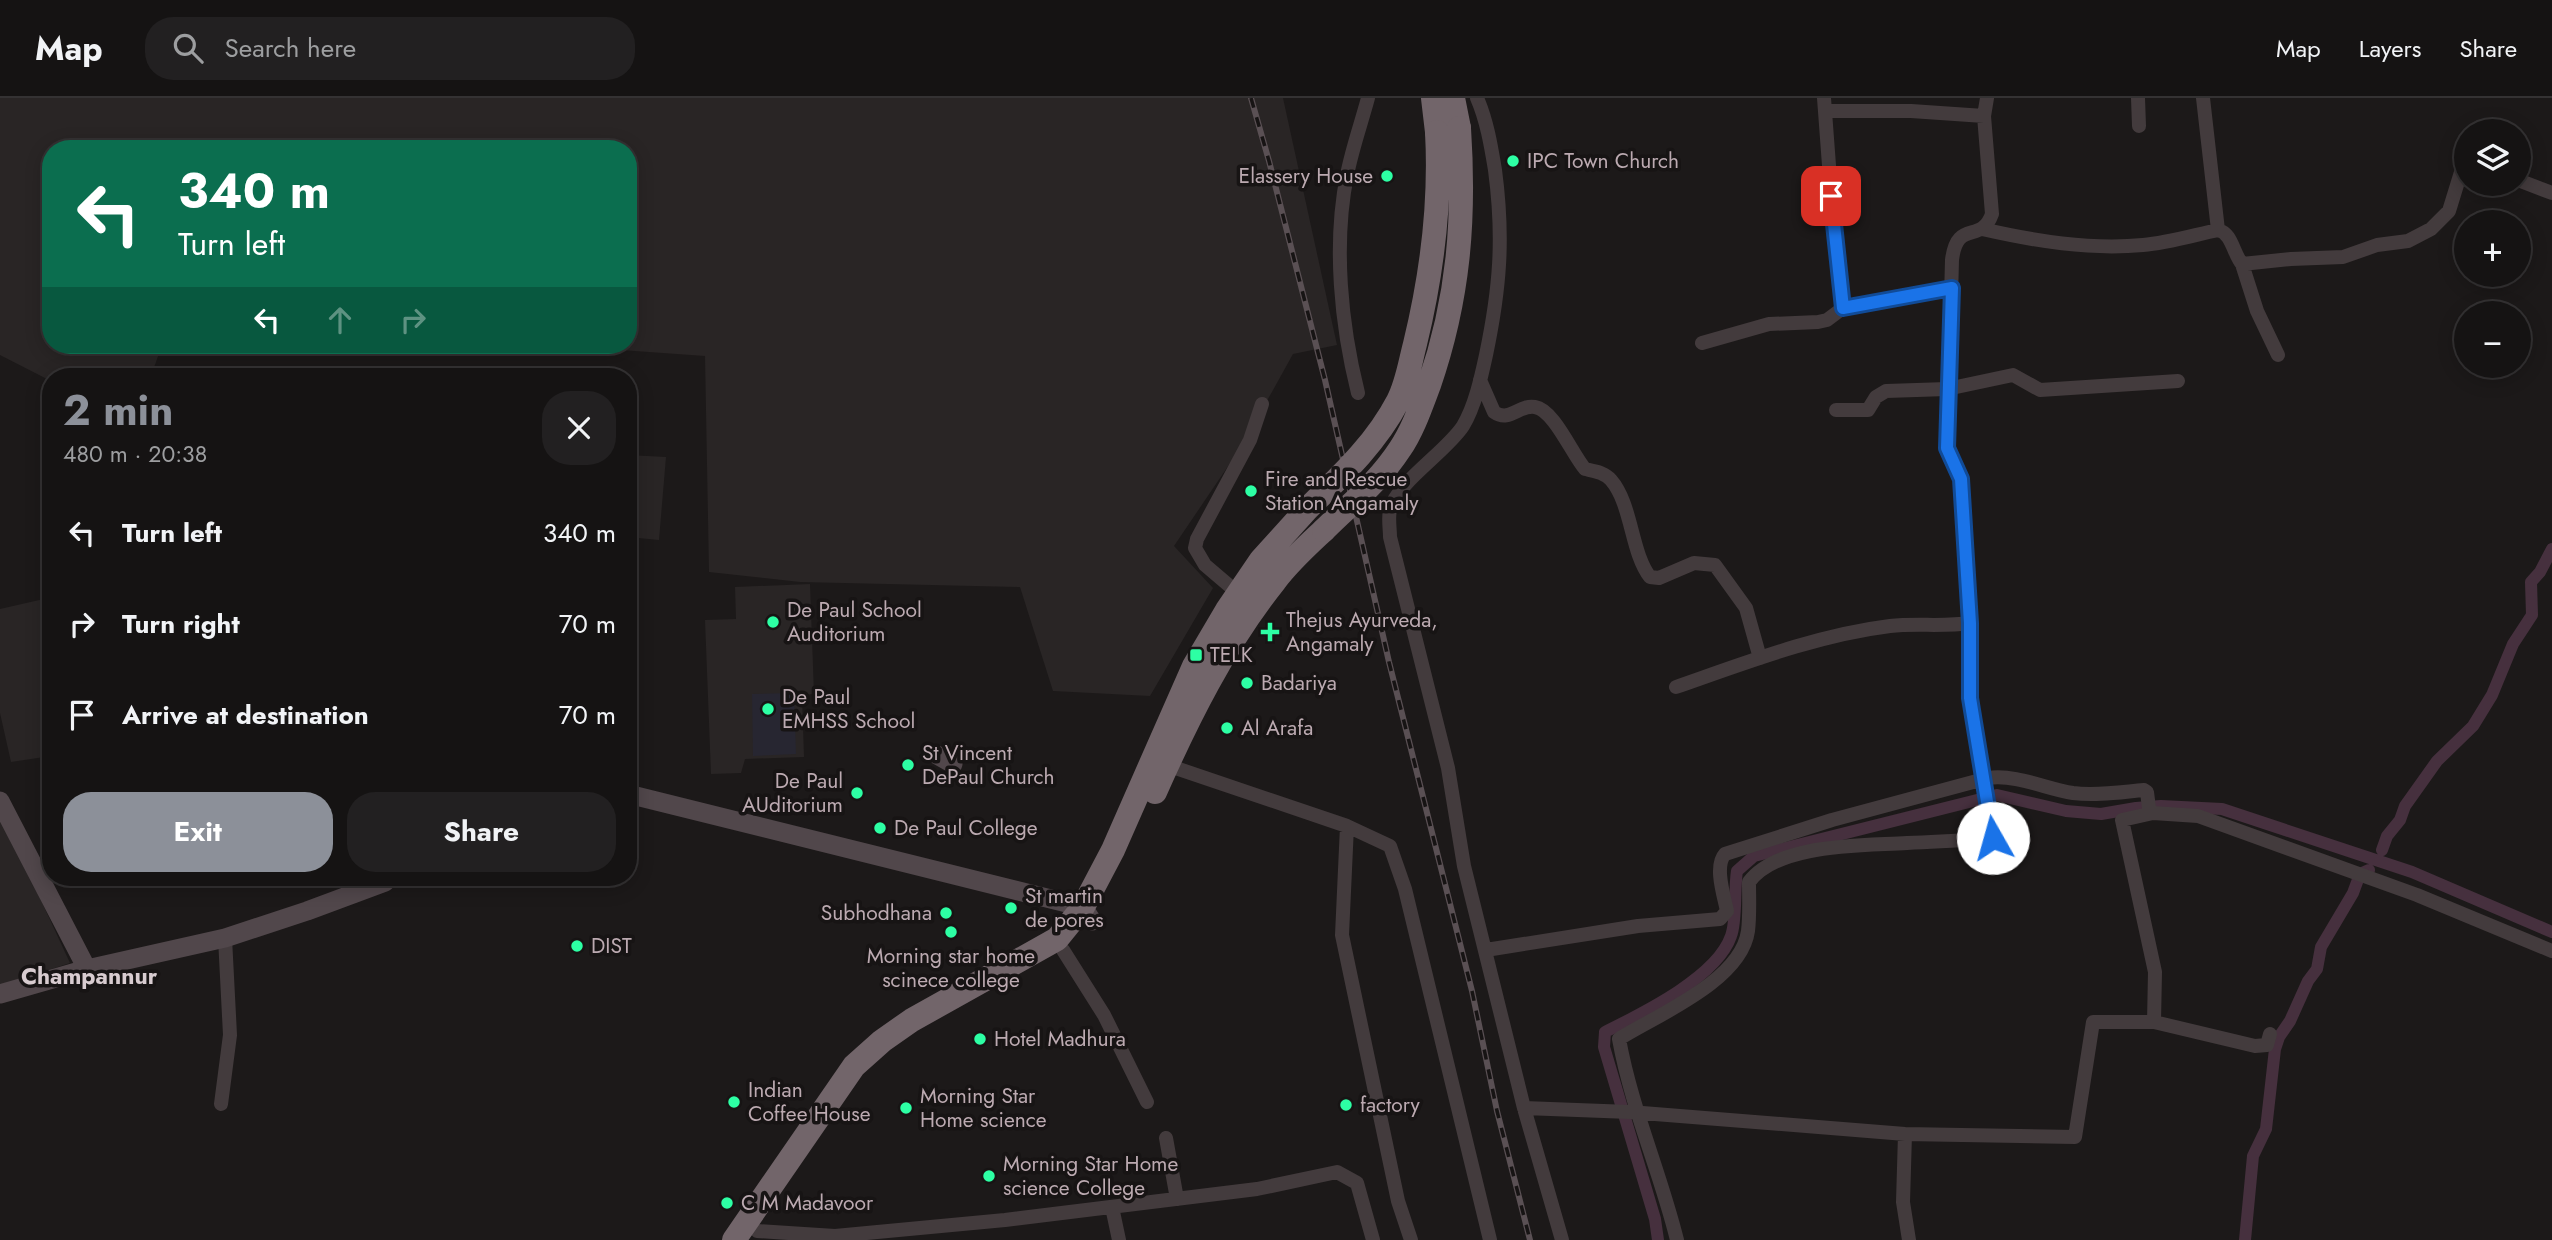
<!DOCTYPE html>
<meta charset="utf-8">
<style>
:root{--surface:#151313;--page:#222021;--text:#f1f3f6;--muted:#9d9ea0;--line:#343233;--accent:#8c9099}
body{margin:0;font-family:Jost,sans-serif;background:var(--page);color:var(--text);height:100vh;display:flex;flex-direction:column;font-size:26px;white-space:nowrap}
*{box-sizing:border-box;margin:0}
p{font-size:23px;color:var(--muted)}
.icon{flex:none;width:38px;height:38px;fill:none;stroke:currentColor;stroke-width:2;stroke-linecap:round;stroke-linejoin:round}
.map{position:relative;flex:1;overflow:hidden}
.sheet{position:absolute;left:42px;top:270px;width:595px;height:518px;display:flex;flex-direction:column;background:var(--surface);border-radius:28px;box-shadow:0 4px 18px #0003,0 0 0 2px var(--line)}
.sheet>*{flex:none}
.hud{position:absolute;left:42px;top:42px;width:595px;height:214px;border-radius:28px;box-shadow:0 4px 18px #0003,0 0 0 2px var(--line);background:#0b6e4f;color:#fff;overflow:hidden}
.fabs{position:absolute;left:2454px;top:21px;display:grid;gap:14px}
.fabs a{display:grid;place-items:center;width:77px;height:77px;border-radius:50%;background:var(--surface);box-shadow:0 4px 18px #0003,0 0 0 2px var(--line);font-size:35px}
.pin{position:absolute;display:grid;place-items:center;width:60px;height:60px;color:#fff;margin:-30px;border-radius:14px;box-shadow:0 4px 10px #0006}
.me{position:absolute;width:77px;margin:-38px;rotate:353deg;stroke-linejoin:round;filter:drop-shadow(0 0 5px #0008)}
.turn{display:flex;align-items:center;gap:24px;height:147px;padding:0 21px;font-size:32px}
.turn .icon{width:91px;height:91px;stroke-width:2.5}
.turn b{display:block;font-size:49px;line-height:60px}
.lanes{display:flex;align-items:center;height:66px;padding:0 21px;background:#0003;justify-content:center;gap:35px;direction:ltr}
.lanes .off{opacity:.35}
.round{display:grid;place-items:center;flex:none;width:74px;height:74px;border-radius:28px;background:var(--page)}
.head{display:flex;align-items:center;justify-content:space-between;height:119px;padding:0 21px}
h1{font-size:42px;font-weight:700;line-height:52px;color:var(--accent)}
.cta{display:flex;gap:14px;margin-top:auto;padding:14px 21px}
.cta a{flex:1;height:80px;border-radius:28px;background:var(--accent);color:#fff;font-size:28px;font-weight:700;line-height:80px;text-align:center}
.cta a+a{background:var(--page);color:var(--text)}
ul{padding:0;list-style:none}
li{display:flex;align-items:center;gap:21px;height:91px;padding:0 21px}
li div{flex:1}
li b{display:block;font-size:26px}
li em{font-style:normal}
header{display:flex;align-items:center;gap:42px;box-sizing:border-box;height:98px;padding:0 35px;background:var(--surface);border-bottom:2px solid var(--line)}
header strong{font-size:33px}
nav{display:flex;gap:38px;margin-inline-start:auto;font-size:24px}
.search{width:490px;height:63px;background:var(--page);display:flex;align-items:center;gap:18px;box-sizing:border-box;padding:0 24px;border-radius:28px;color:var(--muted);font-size:26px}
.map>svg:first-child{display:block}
.built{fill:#292525}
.green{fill:#272631}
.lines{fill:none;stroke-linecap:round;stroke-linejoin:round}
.canal{stroke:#46303e;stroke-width:12}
.street{stroke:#433b3d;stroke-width:14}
.secondary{stroke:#51474b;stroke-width:19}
.highway{stroke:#72656a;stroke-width:24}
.rail-casing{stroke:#5a5054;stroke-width:6}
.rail{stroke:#171414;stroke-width:3.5;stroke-dasharray:10;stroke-linecap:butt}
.highway-bridge{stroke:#72656a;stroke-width:24}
.route-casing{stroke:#114b97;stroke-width:18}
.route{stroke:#1a73e8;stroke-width:12}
.poi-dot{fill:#2dffa4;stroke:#171414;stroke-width:2.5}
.labels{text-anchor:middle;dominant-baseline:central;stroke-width:7;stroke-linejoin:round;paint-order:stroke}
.poi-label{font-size:21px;fill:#bcaab1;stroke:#171414;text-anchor:start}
.neighbourhood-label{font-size:23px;font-weight:bold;fill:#d8ccd0;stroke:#171414}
</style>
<header>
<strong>Map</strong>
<div class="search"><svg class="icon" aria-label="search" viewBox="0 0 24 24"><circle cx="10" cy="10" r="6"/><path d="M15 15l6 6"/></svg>Search here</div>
<nav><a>Map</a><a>Layers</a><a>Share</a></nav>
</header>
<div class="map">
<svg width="2552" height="1142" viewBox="0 0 2552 1142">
<rect width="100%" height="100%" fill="#1c1919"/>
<!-- built -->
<path class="built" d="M0,0H1283L1337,247L1293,256L1243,346L1174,448L1213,490L1150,598L1053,593L1020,489L800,484L709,474L705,258L551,247H628V51H51V247H162L151,278L45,280L0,257Z
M628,357L666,359L659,442L628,439Z
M810,486L814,596L802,597L804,659L745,661L741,675L711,676L705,522L736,521L735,489Z
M48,500L51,513V658L11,664L0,615V511Z
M0,720L10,735L70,865L0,888Z"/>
<!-- green -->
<path class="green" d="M794,595L796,656L753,658L752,596Z"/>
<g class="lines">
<!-- canal -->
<path class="canal" d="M2382,752L2387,738L2400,722L2405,708L2437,663L2473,628L2492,597L2513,546L2532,517L2531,484L2540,474L2552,451
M1658,1142L1655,1121L1604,949L1605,934C1643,915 1717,879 1731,838C1737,822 1734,791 1737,773L1754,758L1997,697L2066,713L2101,716L2136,710L2161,708L2222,711L2412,774L2552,834
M2245,1142L2253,1058L2266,1031L2275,951L2279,939L2290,923L2308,883L2317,871L2321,849L2353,795L2360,776L2369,772"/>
<!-- street -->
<path class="street" d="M1477,0C1487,23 1491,48 1495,72C1504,140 1500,190 1486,257C1481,280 1475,308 1463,328C1446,354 1396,385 1390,412C1388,420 1390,431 1390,439L1448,670L1464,768L1524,1010L1562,1142
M1824,0L1835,148L1843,210
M2138,0L2139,28
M2203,0L2218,132
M1825,13H1911L1984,18
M2518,82L2552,95
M1982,131C2035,143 2089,152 2143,147C2168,145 2194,137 2218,132C2232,135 2233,155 2242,166L2291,161L2343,159L2377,147L2408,143L2431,131L2449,113L2461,74L2466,73
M2242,166L2257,213L2278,257
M1702,245L1769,226L1818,224L1827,222L1843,210L1952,190
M1480,282L1494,314C1510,325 1519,306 1535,309C1554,312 1572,356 1585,371C1594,373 1604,374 1611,382C1632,406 1631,455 1650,479L1659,480L1694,465L1715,467L1746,510L1760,560
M1358,295C1341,227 1333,147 1347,77C1352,51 1361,26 1368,0
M1836,312H1868L1876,299L1886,293L1947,291L2013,277L2040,292L2178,283
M1239,496L1205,467L1195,450L1197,441L1250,342L1262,306
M1676,589C1745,565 1817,537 1890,528C1917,525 1942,529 1971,525L1961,381L1947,350L1952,162C1957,120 1981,147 1992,116L1984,18L1987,0
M1167,667L1347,728L1390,748L1405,791L1490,1142
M1347,728L1342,837L1398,1103L1411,1142
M1063,852L1104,917L1147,1004
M1486,852L1638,828L1720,821L1727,813C1724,798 1714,768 1725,756L1832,722L1988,680C2017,676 2046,691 2073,695C2097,698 2121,694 2144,692L2147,694L2149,710L2153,715
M2154,924L2155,874L2122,722L2153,715L2198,718L2417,797L2552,853
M221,1006L230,937L225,840
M1524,1010L1630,1014L1905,1036L2075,1039L2093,924H2154L2255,948L2267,947L2270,936
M1905,1036L1903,1104L1909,1142
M1166,1040L1177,1101
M1112,1109L1119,1142
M757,1133L835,1138L1005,1122L1257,1091L1337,1074L1357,1085L1373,1142
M1677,1142C1660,1073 1632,1012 1619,941C1657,917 1741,883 1748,833C1750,817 1749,800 1749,784C1778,745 1862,748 1907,745C1936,744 1964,742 1993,740L1970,600L1971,525"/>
<!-- secondary -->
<path class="secondary" d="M937,657L953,666
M628,696L1083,809L1092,823
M0,703L87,871
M0,896L87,871L225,840L307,813L385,784L390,779"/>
<!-- highway -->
<path class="highway" d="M1433,0L1437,34
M1453,0L1459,30
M1155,694C1188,620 1224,547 1275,483C1289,464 1307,448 1324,432
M734,1142L854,968L882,943L912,922L1057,841L1083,809L1113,752L1194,568L1227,512L1261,462L1309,409"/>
<!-- rail casing -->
<g class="rail-casing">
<path id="rail" d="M1251,0L1269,63L1325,282L1389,564L1472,893L1497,1013L1530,1142"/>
</g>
<!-- rail -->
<use href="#rail" class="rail"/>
<!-- highway-bridge -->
<path class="highway-bridge" d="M1309,409C1343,376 1376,345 1398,303C1407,286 1410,265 1415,246C1432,176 1441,107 1437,34
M1324,432C1352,404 1377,386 1400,351C1413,332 1421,308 1429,287C1459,200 1465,121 1459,30"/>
</g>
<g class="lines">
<!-- route casing -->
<g class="route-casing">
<path id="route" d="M1831,98L1843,210L1952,190L1947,350L1961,381L1970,525V600L1993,740"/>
</g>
<!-- route -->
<use href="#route" class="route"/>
</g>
<!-- markers -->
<g class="poi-dot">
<circle cx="1513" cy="63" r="7"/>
<circle cx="1387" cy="78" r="7"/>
<circle cx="1251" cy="393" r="7"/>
<circle cx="773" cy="524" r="7"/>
<path d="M1266.5 523.5h7v7h7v7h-7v7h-7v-7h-7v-7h7z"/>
<rect x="1189" y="550" width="14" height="14" rx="3.5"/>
<circle cx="1247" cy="585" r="7"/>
<circle cx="768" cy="611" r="7"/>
<circle cx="1227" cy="630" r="7"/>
<circle cx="908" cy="667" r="7"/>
<circle cx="857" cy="695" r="7"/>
<circle cx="880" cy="730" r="7"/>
<circle cx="1011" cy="810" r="7"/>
<circle cx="946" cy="815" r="7"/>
<circle cx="951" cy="834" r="7"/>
<circle cx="577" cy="848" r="7"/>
<circle cx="980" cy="941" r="7"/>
<circle cx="734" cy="1004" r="7"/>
<circle cx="1346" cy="1007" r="7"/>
<circle cx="906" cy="1010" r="7"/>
<circle cx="989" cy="1078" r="7"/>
<circle cx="727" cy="1105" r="7"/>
</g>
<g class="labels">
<!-- poi labels -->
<g class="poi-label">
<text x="1527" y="63">IPC Town Church</text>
<text x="1373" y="78" text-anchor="end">Elassery House</text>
<text x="1265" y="381">Fire and Rescue<tspan x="1265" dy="24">Station Angamaly</tspan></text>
<text x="787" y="512">De Paul School<tspan x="787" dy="24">Auditorium</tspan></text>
<text x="1286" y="522">Thejus Ayurveda,<tspan x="1286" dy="24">Angamaly</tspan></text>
<text x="1210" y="557">TELK</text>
<text x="1261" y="585">Badariya</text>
<text x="782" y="599">De Paul<tspan x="782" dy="24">EMHSS School</tspan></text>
<text x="1241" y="630">Al Arafa</text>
<text x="922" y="655">St Vincent<tspan x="922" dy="24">DePaul Church</tspan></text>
<text x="843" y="683" text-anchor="end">De Paul<tspan x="843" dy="24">AUditorium</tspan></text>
<text x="894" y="730">De Paul College</text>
<text x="1025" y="798">St martin<tspan x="1025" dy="24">de pores</tspan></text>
<text x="932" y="815" text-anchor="end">Subhodhana</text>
<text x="591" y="848">DIST</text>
<text x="951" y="858" text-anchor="middle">Morning star home<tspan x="951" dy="24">scinece college</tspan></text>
<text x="994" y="941">Hotel Madhura</text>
<text x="748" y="992">Indian<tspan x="748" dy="24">Coffee House</tspan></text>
<text x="920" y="998">Morning Star<tspan x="920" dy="24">Home science</tspan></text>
<text x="1360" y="1007">factory</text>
<text x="1003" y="1066">Morning Star Home<tspan x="1003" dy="24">science College</tspan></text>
<text x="741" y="1105">C M Madavoor</text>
</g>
<!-- neighbourhood labels -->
<g class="neighbourhood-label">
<text x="89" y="878">Champannur</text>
</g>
</g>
</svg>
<div class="fabs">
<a><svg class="icon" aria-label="layers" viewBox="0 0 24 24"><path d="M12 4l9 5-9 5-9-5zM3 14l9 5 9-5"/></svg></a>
<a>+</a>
<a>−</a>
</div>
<div class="pin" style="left:1831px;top:98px;background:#d93025"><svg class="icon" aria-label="arrive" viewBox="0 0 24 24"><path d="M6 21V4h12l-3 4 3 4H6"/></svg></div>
<svg class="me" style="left:1993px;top:740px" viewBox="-20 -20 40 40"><circle r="19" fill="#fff"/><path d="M0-13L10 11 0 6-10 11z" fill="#1a73e8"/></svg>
<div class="hud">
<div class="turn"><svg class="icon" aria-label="left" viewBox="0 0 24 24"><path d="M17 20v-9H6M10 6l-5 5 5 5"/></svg><div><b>340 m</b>Turn left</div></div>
<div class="lanes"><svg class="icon" aria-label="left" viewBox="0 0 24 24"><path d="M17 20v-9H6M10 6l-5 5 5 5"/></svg><svg class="icon off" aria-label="ahead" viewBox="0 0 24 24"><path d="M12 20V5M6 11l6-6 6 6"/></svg><svg class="icon off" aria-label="right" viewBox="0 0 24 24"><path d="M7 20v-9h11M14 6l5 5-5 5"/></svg></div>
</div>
<section class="sheet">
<div class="head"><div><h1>2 min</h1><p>480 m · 20:38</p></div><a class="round"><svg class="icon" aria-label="close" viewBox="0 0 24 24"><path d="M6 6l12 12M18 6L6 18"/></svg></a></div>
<ul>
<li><svg class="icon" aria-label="left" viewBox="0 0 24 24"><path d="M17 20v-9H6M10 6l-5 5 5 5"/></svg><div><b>Turn left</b></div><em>340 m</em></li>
<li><svg class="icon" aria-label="right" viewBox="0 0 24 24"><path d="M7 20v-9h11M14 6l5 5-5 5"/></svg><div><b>Turn right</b></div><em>70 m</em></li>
<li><svg class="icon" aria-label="arrive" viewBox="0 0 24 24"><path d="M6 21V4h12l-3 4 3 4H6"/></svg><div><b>Arrive at destination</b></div><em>70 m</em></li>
</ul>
<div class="cta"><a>Exit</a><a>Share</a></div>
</section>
</div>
